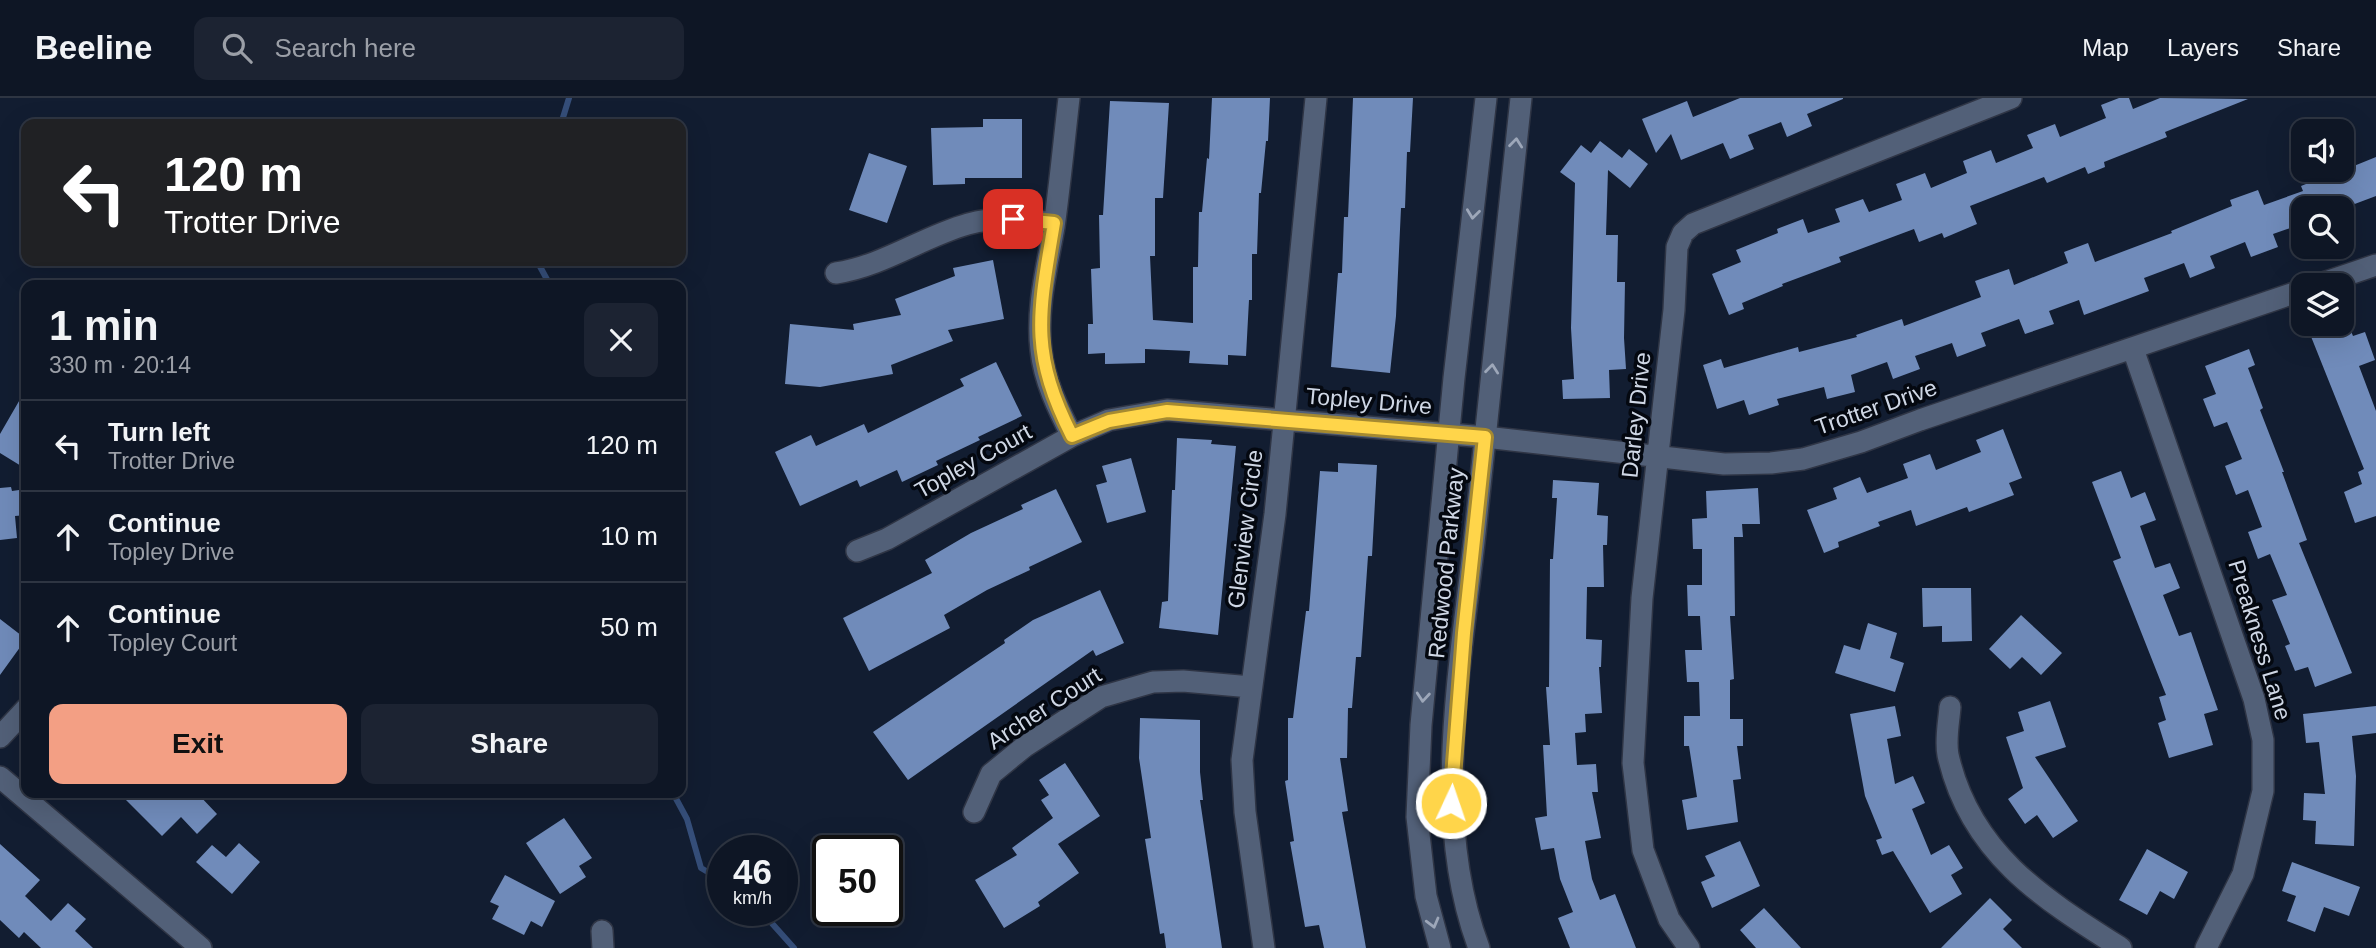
<!DOCTYPE html>
<meta charset="utf-8">
<style>
:root{--surface:#0e1625;--page:#1c2332;--text:#f1f3f6;--muted:#9b9fa7;--line:#2e3542;--accent:#f39f84}
body{margin:0;font-family:Helvetica,sans-serif;background:var(--page);color:var(--text);height:100vh;display:flex;flex-direction:column;font-size:26px;white-space:nowrap}
*{box-sizing:border-box;margin:0}
p{font-size:23px;color:var(--muted)}
.icon{flex:none;width:38px;height:38px;fill:none;stroke:currentColor;stroke-width:2;stroke-linecap:round;stroke-linejoin:round}
.map{position:relative;flex:1;overflow:hidden}
.sheet{position:absolute;left:21px;top:182px;width:665px;height:518px;display:flex;flex-direction:column;background:var(--surface);border-radius:14px;box-shadow:0 7px 28px #0002,0 0 0 2px var(--line)}
.sheet>*{flex:none}
.hud{position:absolute;left:21px;top:21px;width:665px;height:147px;border-radius:14px;box-shadow:0 7px 28px #0002,0 0 0 2px var(--line);background:#202124;color:#fff;overflow:hidden}
.controls{position:absolute;left:2291px;top:21px;display:grid;gap:14px}
.controls a{display:grid;place-items:center;width:63px;height:63px;border-radius:14px;background:var(--surface);box-shadow:0 7px 28px #0002,0 0 0 2px var(--line);font-size:35px}
.speed{position:absolute;left:707px;top:737px;display:flex;gap:14px;font-size:35px;font-weight:700;text-align:center}
.speed>*{display:grid;place-content:center;width:91px;height:91px;border-radius:50%;background:var(--surface);box-shadow:0 7px 28px #0002,0 0 0 2px var(--line);line-height:1}
.speed small{font-size:18px;font-weight:400}
.speed .limit{border:4px solid #111;border-radius:10px;background:#fff;color:#111}
.pin{position:absolute;display:grid;place-items:center;width:60px;height:60px;color:#fff;margin:-30px;border-radius:14px;box-shadow:0 4px 10px #0006}
.me{position:absolute;width:77px;margin:-38px;rotate:3deg;stroke-linejoin:round;filter:drop-shadow(0 0 5px #0008)}
.turn{display:flex;align-items:center;gap:24px;height:147px;padding:0 28px;font-size:32px}
.turn .icon{width:91px;height:91px;stroke-width:2.5}
.turn b{display:block;font-size:49px;line-height:60px}
.round{display:grid;place-items:center;flex:none;width:74px;height:74px;border-radius:14px;background:var(--page)}
.headline{display:flex;align-items:center;justify-content:space-between;height:119px;padding:0 28px}
h1{font-size:42px;font-weight:800;line-height:52px}
.button{display:flex;gap:14px;margin-top:auto;padding:14px 28px}
.button a{flex:1;height:80px;border-radius:14px;background:var(--accent);color:#111;font-size:28px;font-weight:800;line-height:80px;text-align:center}
.button a+a{background:var(--page);color:var(--text)}
ul{padding:0;list-style:none}
li{display:flex;align-items:center;gap:21px;height:91px;padding:0 28px;border-top:2px solid var(--line)}
li div{flex:1}
li b{display:block;font-size:26px}
li em{font-style:normal}
header{display:flex;align-items:center;gap:42px;box-sizing:border-box;height:98px;padding:0 35px;background:var(--surface);border-bottom:2px solid var(--line)}
header strong{font-size:33px}
nav{display:flex;gap:38px;margin-inline-start:auto;font-size:24px}
.search{width:490px;height:63px;background:var(--page);display:flex;align-items:center;gap:18px;box-sizing:border-box;padding:0 24px;border-radius:14px;color:var(--muted);font-size:26px}
.map>svg:first-child{display:block}
.lines{fill:none;stroke-linecap:round;stroke-linejoin:round}
.stream{stroke:#354e79;stroke-width:6}
.building{fill:#708bba}
.street-casing{stroke:#2f3545;stroke-width:24}
.secondary-casing{stroke:#2f3545;stroke-width:24}
.street{stroke:#526078;stroke-width:21}
.secondary{stroke:#526078;stroke-width:21}
.oneway{stroke:#9da7b9}
.route-casing{stroke:#a68a30;stroke-width:18}
.route{stroke:#ffd54a;stroke-width:12}
.labels{text-anchor:middle;dominant-baseline:central;stroke-width:7;stroke-linejoin:round;paint-order:stroke}
.street-label{font-size:23px;fill:#cfd7e5;stroke:#040810}
</style>
<header>
<strong>Beeline</strong>
<div class="search"><svg class="icon" aria-label="search" viewBox="0 0 24 24"><circle cx="10" cy="10" r="6"/><path d="M15 15l6 6"/></svg>Search here</div>
<nav><a>Map</a><a>Layers</a><a>Share</a></nav>
</header>
<div class="map">
<svg width="2376" height="850" viewBox="0 0 2376 850">
<rect width="100%" height="100%" fill="#121d31"/>
<g class="lines">
<!-- stream -->
<path class="stream" d="M561,26L569,0
M537,163L550,187
M673,695L687,721L701,770L723,783
M760,812L794,850"/>
</g>
<!-- building -->
<path class="building" d="M1212,0H1270L1268,43H1266L1261,95H1259L1257,156H1252V202H1249L1246,258L1228,257V267L1189,265L1190,253L1145,251V265L1105,266V255L1088,256V226H1093L1091,171L1100,170L1099,117H1103L1110,3L1169,5L1163,100H1155V158H1150L1153,222L1193,225V169H1198L1199,114H1202L1207,60L1209,61Z
M1353,0H1413L1410,54H1407L1405,110H1401L1396,218L1390,275L1331,269L1338,175H1342L1344,119H1348Z
M1740,0H1843V1L1807,16L1812,28L1787,39L1781,24L1748,37L1754,51L1730,61L1723,45L1681,62L1671,36L1656,55L1642,21L1687,3L1693,19Z
M2119,0H2129L2133,11L2160,0L2248,1L2165,34L2167,39L2104,64L2105,69L2088,76L2085,69L2047,85L2044,79L1970,108L1977,126L1944,140L1942,135L1919,144L1914,131L1839,159L1841,164L1782,186L1783,188L1742,205L1744,211L1729,217L1712,176L1741,164L1736,152L1778,135L1777,131L1803,121L1808,135L1840,124L1835,111L1863,101L1869,114L1902,102L1896,86L1925,75L1931,90L1967,75L1963,63L1991,52L1996,65L2033,50L2027,37L2055,26L2060,39L2106,20L2101,7Z
M983,21H1022V80H965V86L933,87L931,30L983,29Z
M1600,43L1622,60L1629,51L1648,66L1630,90L1608,72L1606,137H1618L1617,184H1625L1624,240L1626,271L1609,272L1610,300L1563,301L1562,282L1574,281L1571,230L1575,85L1560,74L1581,47L1591,55Z
M869,55L907,68L887,125L849,112Z
M2376,59V98L2344,110H2293L2299,127L2273,136L2278,149L2251,159L2245,144L2210,158L2215,170L2190,180L2184,165L2144,180L2149,193L2122,203L2084,217L2079,202L2049,213L2054,226L2025,236L2019,221L1981,235L1986,248L1957,259L1952,245L1915,258L1920,271L1893,281L1887,264L1851,277L1855,294L1827,301L1824,289L1777,301L1779,307L1749,317L1744,302L1717,311L1703,267L1721,261L1724,270L1798,249L1799,254L1857,239L1856,237L1902,221L1904,228L1981,199L1975,183L2009,171L2014,187L2068,165L2064,154L2088,145L2095,164L2172,135L2171,133L2232,108L2230,102L2258,92L2264,107L2303,93L2301,88L2326,78L2324,72H2344Z
M993,162L1004,221L948,232L953,243L891,267L893,276L820,289L785,286L790,226L854,232L853,226L901,217L895,201L955,178L953,170Z
M2306,226H2348L2353,238L2365,234L2375,262L2359,268L2376,313V418L2355,425L2344,394L2362,386L2358,374L2364,371Z
M2249,251L2255,267L2248,270L2263,310L2260,312L2284,374H2282L2307,442L2299,445L2352,575L2315,589L2308,569L2295,573L2285,548L2290,546L2272,502L2287,497L2270,456L2258,461L2248,434L2262,429L2248,392L2236,397L2225,368L2242,361L2227,324L2214,329L2203,301L2216,296L2205,268Z
M996,264L1022,318L978,339L980,342L936,363L938,367L902,384L897,372L860,389L857,382L800,408L775,354L811,337L816,348L864,326L868,335L964,288L960,281Z
M26,291V371L0,355V336Z
M2003,331L2022,380L2009,385L2014,397L1969,414L1967,409L1916,428L1911,412L1878,424L1880,428L1838,444L1839,449L1824,455L1807,412L1837,401L1833,390L1860,379L1867,395L1908,380L1903,366L1930,356L1936,372L1981,354L1976,342Z
M1177,340L1212,342L1211,346L1236,348L1218,537L1159,530L1162,504L1168,503L1172,392H1175Z
M1131,360L1146,414L1107,425L1096,387L1107,384L1102,368Z
M1338,365L1377,367L1372,458H1368L1361,559H1356L1352,610H1348L1347,660H1340L1348,713L1342,714L1366,850H1324L1319,827L1305,829L1290,744L1294,743L1285,683L1288,682V620H1293L1306,513H1309L1320,373L1338,374Z
M2121,373L2131,400L2145,394L2156,422L2140,428L2155,470L2170,465L2180,490L2163,497L2179,538L2191,534L2218,612L2204,616L2213,647L2169,660L2158,625L2166,622L2159,599L2166,597L2113,463L2121,460L2092,384Z
M1553,382L1599,385L1597,417L1608,418L1607,447H1603L1604,489H1587L1586,541L1602,542L1601,569H1599L1602,615L1585,616L1586,634L1575,635L1577,667L1596,666L1598,694H1592L1601,740L1585,743L1592,781L1600,802L1615,796L1636,850H1570L1558,820L1573,814L1560,781L1554,750L1541,752L1535,720L1547,718L1543,647H1550L1546,589H1549L1550,461H1553L1557,400H1552Z
M11,389L12,393L26,391V417L15,418L17,440L0,442V390Z
M1758,390L1760,426H1742L1743,439H1734L1735,518H1730L1734,581L1730,582V621H1743V648H1737L1741,681L1733,682L1738,724L1687,732L1682,702L1697,699L1689,648H1684V618H1700L1699,584H1687L1685,552H1702L1700,518H1688L1687,487H1702V451H1693L1692,421L1707,420L1706,393Z
M1056,391L1082,444L1029,469L1030,472L987,492L944,517L950,530L869,573L843,520L932,475L925,462L971,435L1023,411L1021,407Z
M1922,490H1971L1972,543L1942,544V528L1923,529Z
M1100,492L1124,545L1096,558L1093,552L908,682L873,634L1005,545L1004,542L1033,522Z
M2021,517L2062,555L2041,577L2022,559L2010,571L1989,551Z
M0,521L26,541L0,577Z
M1868,525L1897,535L1890,560L1904,565L1895,594L1835,575L1844,547L1860,552Z
M2050,603L2066,649L2035,659L2078,723L2053,740L2037,717L2025,726L2008,701L2023,690L2006,639L2024,633L2018,614Z
M1895,608L1901,638L1887,641L1895,686L1913,678L1925,705L1912,711L1931,757L1949,747L1963,770L1951,777L1962,796L1930,815L1893,753L1882,757L1876,742L1882,740L1865,698L1850,616Z
M2376,608V635L2352,638L2356,678L2354,748L2315,746L2316,723L2303,722L2304,695L2325,696L2319,644L2306,645L2303,616Z
M1140,620L1200,622V674L1203,702H1200L1222,850H1166L1164,835L1160,836L1145,741L1151,740L1139,660Z
M1065,665L1100,718L1058,746L1079,775L1038,804L1040,808L1004,830L975,782L1017,757L1012,750L1053,720L1041,702L1049,697L1039,682Z
M119,695H197L217,716L197,736L181,719L162,738Z
M564,720L592,760L579,768L586,779L560,796L526,745Z
M1740,743L1760,788L1712,810L1701,784L1715,778L1705,758Z
M239,745L260,764L232,796L196,764L212,747L226,759Z
M0,746L40,782L25,798L51,823L68,805L86,821L75,833L93,850H41L24,834L19,840L0,822Z
M2147,751L2188,774L2174,801L2160,793L2147,817L2119,802Z
M2292,764L2360,789L2349,818L2324,809L2315,834L2287,823L2296,798L2282,793Z
M505,777L555,803L542,829L531,823L524,837L492,821L499,808L490,804Z
M1990,800L2012,822L2003,831L2022,850H1941Z
M1764,810L1801,850H1756L1740,832Z"/>
<g class="lines">
<!-- street casing -->
<g class="street-casing">
<path id="street" d="M1069,0C1064,43 1060,86 1054,129C1047,169 1036,211 1041,252C1044,282 1058,311 1072,338
M836,175C883,168 922,139 968,126C997,118 1025,121 1054,125
M2317,187L2376,167
M2133,251L2254,601L2263,642V693L2243,776L2206,850
M857,453L887,441L1072,338L1109,322L1167,312L1485,339L1724,366L1771,365L1803,361L1861,344L1920,322L2303,192
M1950,609C1949,623 1945,642 1948,657C1970,755 2042,800 2121,850
M0,639L26,611
M974,714L991,676L1024,649L1101,599L1153,584L1183,583L1251,589
M602,833L603,850
M1264,850L1245,714L1242,662L1275,416L1316,0
M1689,850L1669,821L1643,752L1633,665L1642,500L1674,212L1677,149L1683,135L1693,126L2011,0"/>
</g>
<!-- secondary casing -->
<g class="secondary-casing">
<path id="secondary" d="M0,679L201,850
M1440,850L1426,798L1417,719L1421,627L1454,280L1486,0
M1479,850C1429,718 1462,563 1476,426C1491,284 1506,142 1521,0"/>
</g>
<!-- street -->
<use href="#street" class="street"/>
<!-- secondary -->
<use href="#secondary" class="secondary"/>
</g>
<!-- one-way arrows -->
<defs><path id="oneway-chevron" d="M-2-3.5L2.5 0L-2 3.5" fill="none" stroke-width="1.6" stroke-linecap="round" stroke-linejoin="round" transform="scale(1.75)"/></defs>
<g class="oneway">
<use href="#oneway-chevron" transform="translate(1516 45) rotate(-84)"/>
<use href="#oneway-chevron" transform="translate(1473 116) rotate(97)"/>
<use href="#oneway-chevron" transform="translate(1492 271) rotate(-84)"/>
<use href="#oneway-chevron" transform="translate(1423 599) rotate(95)"/>
<use href="#oneway-chevron" transform="translate(1433 825) rotate(75)"/>
</g>
<g class="lines">
<!-- route casing -->
<g class="route-casing">
<path id="route" d="M1013,121L1054,125C1039,215 1029,253 1072,338L1109,323L1167,313L1485,339L1464,535L1451,705"/>
</g>
<!-- route -->
<use href="#route" class="route"/>
</g>
<g class="labels">
<!-- street labels -->
<g class="street-label">
<text transform="translate(1369 303) rotate(5)">Topley Drive</text>
<text transform="translate(1876 309) rotate(-19)">Trotter Drive</text>
<text transform="translate(1636 317) rotate(-84)">Darley Drive</text>
<text transform="translate(973 363) rotate(-29)">Topley Court</text>
<text transform="translate(1245 431) rotate(-83)">Glenview Circle</text>
<text transform="translate(1446 465) rotate(-84)">Redwood Parkway</text>
<text transform="translate(2260 542) rotate(73)">Preakness Lane</text>
<text transform="translate(1044 610) rotate(-33)">Archer Court</text>
</g>
</g>
</svg>
<div class="controls">
<a><svg class="icon" aria-label="sound" viewBox="0 0 24 24"><path d="M4 9h4l5-4v14l-5-4H4zM17 9q2 3 0 6"/></svg></a>
<a><svg class="icon" aria-label="search" viewBox="0 0 24 24"><circle cx="10" cy="10" r="6"/><path d="M15 15l6 6"/></svg></a>
<a><svg class="icon" aria-label="layers" viewBox="0 0 24 24"><path d="M12 4l9 5-9 5-9-5zM3 14l9 5 9-5"/></svg></a>
</div>
<div class="speed"><div>46<small>km/h</small></div><div class="limit">50</div></div>
<div class="pin" style="left:1013px;top:121px;background:#d93025"><svg class="icon" aria-label="arrive" viewBox="0 0 24 24"><path d="M6 21V4h12l-3 4 3 4H6"/></svg></div>
<svg class="me" style="left:1451px;top:705px" viewBox="-20 -20 40 40"><circle r="17" fill="#ffd54a" stroke="#fff" stroke-width="3"/><path d="M0-11L8 9 0 5-8 9z" fill="#fff"/></svg>
<div class="hud">
<div class="turn"><svg class="icon" aria-label="left" viewBox="0 0 24 24"><path d="M17 20v-9H6M10 6l-5 5 5 5"/></svg><div><b>120 m</b>Trotter Drive</div></div>
</div>
<section class="sheet">
<div class="headline"><div><h1>1 min</h1><p>330 m · 20:14</p></div><a class="round"><svg class="icon" aria-label="close" viewBox="0 0 24 24"><path d="M6 6l12 12M18 6L6 18"/></svg></a></div>
<ul>
<li><svg class="icon" aria-label="left" viewBox="0 0 24 24"><path d="M17 20v-9H6M10 6l-5 5 5 5"/></svg><div><b>Turn left</b><p>Trotter Drive</p></div><em>120 m</em></li>
<li><svg class="icon" aria-label="ahead" viewBox="0 0 24 24"><path d="M12 20V5M6 11l6-6 6 6"/></svg><div><b>Continue</b><p>Topley Drive</p></div><em>10 m</em></li>
<li><svg class="icon" aria-label="ahead" viewBox="0 0 24 24"><path d="M12 20V5M6 11l6-6 6 6"/></svg><div><b>Continue</b><p>Topley Court</p></div><em>50 m</em></li>
</ul>
<div class="button"><a>Exit</a><a>Share</a></div>
</section>
</div>
